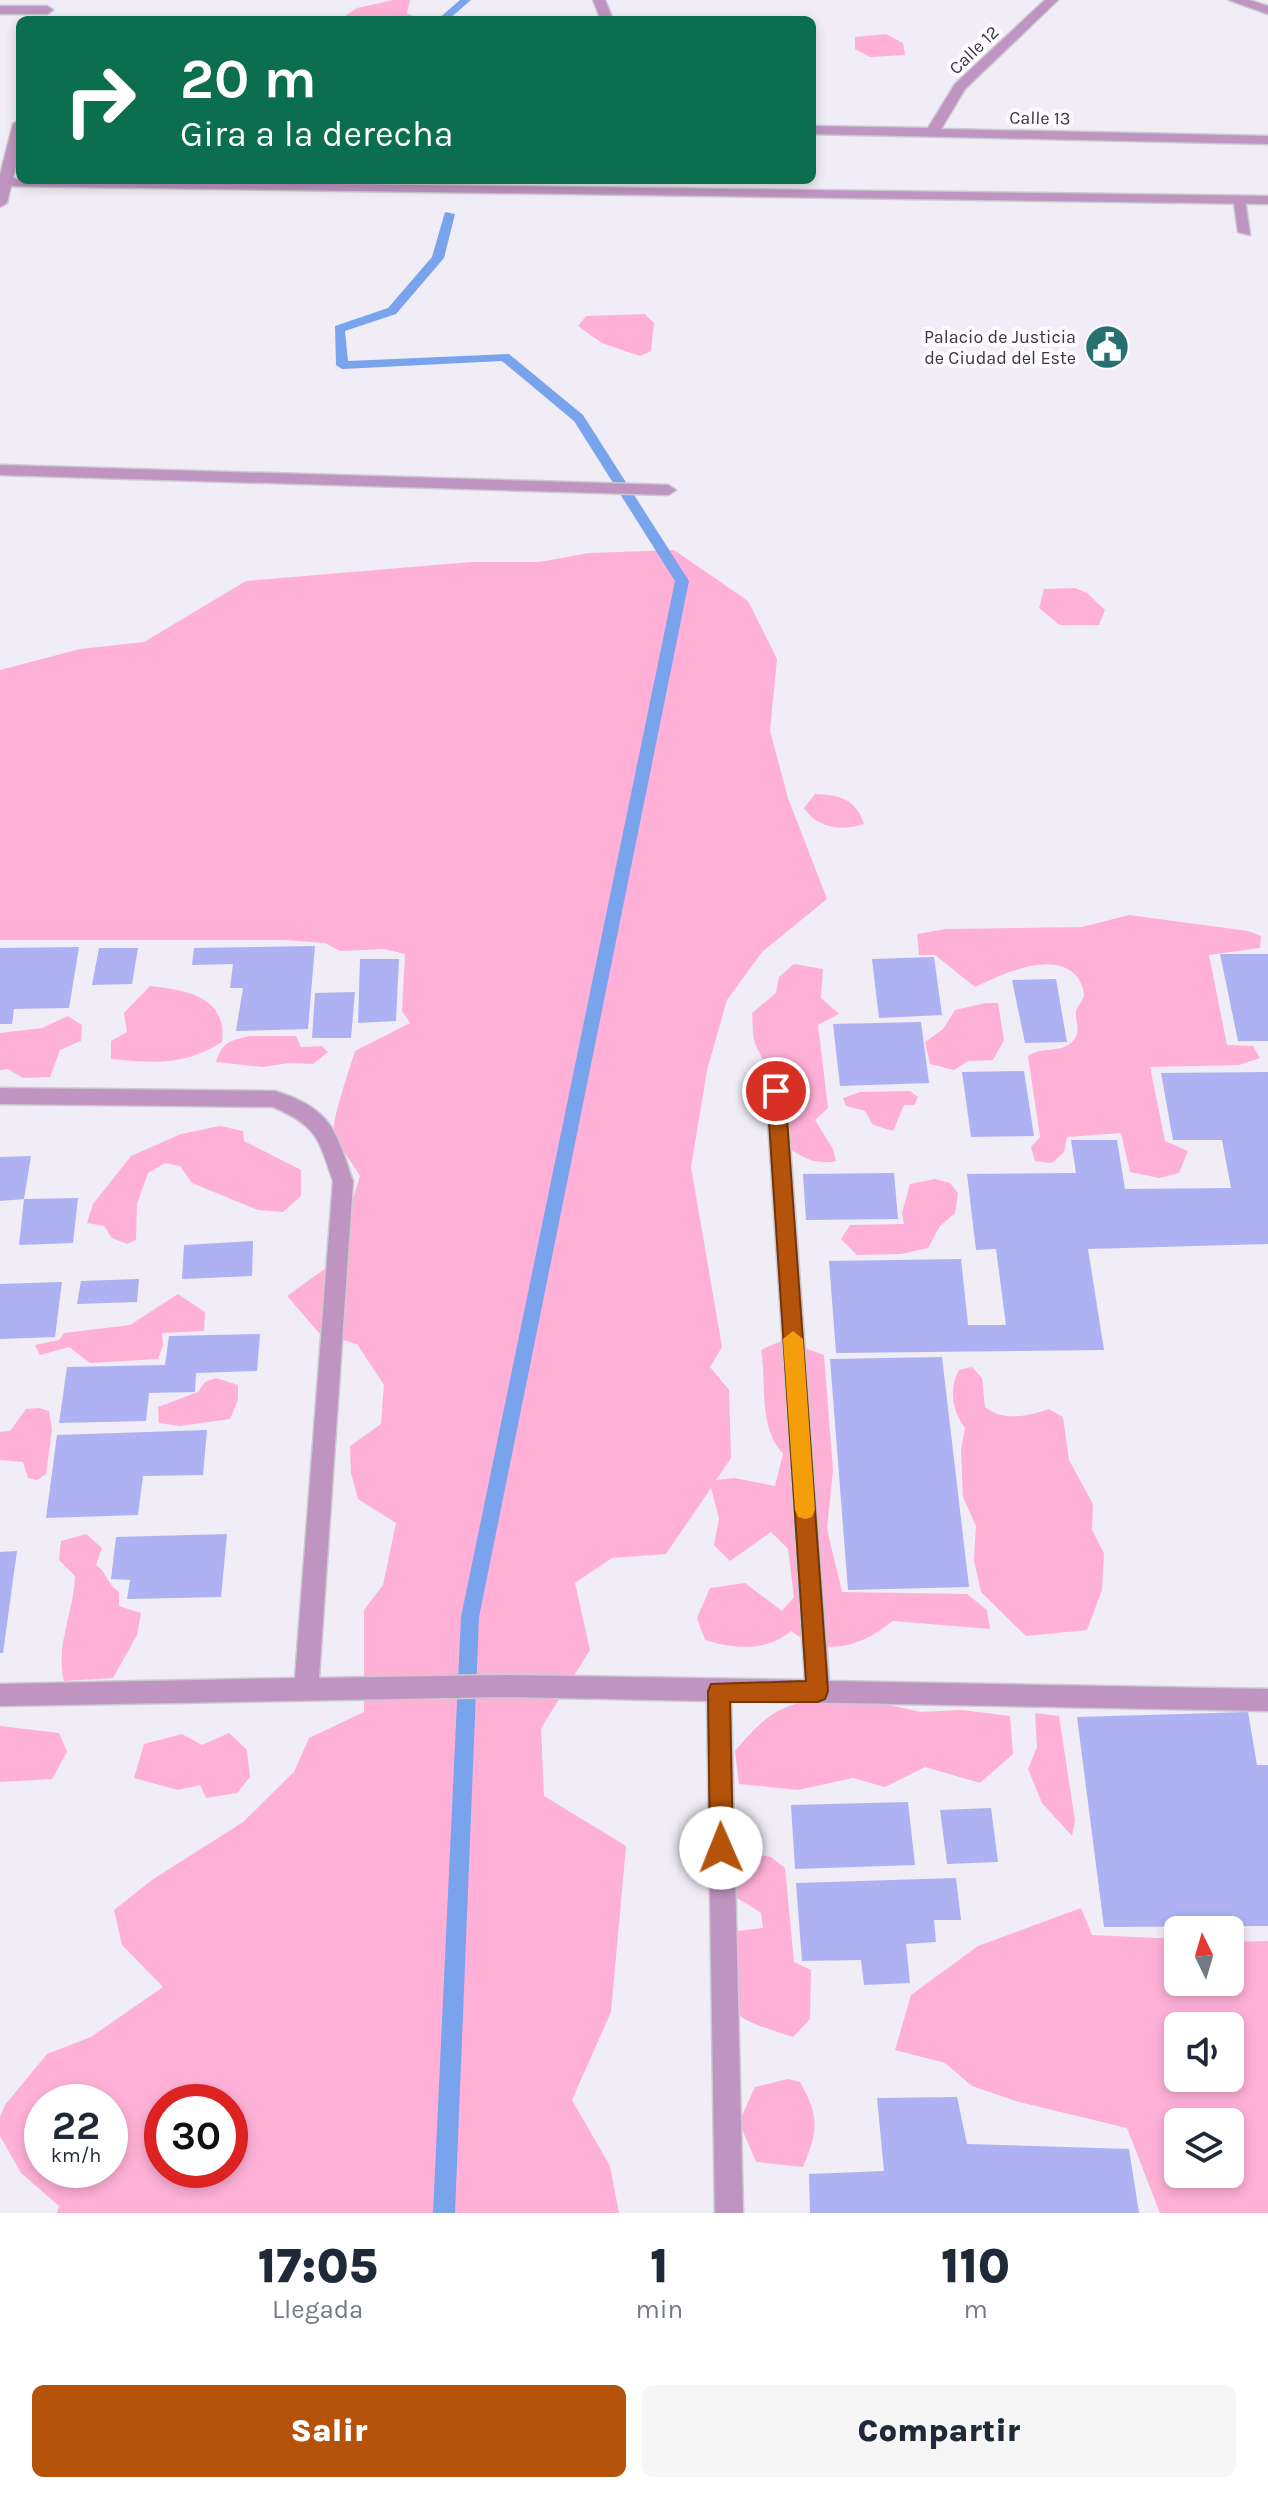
<!DOCTYPE html>
<html lang="es">
<style>
:root{--surface:#fff;--page:#f6f6f7;--text:#1f2937;--muted:#747a83;--accent:#b45309}
body{margin:0;font-family:Karla,sans-serif;background:var(--page);color:var(--text);height:100vh;display:flex;flex-direction:column;font-size:30px;white-space:nowrap}
*{box-sizing:border-box;margin:0}
p{font-size:26px;color:var(--muted)}
.icon{flex:none;width:44px;height:44px;fill:none;stroke:currentColor;stroke-width:2;stroke-linecap:round;stroke-linejoin:round}
.map{position:relative;height:2213px;overflow:hidden}
.side{display:flex;flex-direction:column;background:var(--surface);flex:1}
.side>*{flex:none}
.guide{position:absolute;left:16px;top:16px;width:800px;height:168px;border-radius:12px;box-shadow:0 4px 12px #0003;background:#0b6e4f;color:#fff;overflow:hidden}
.needle{width:52px;rotate:355deg}
.fabs{position:absolute;left:1164px;top:1916px;display:grid;gap:16px}
.fabs a{display:grid;place-items:center;width:80px;height:80px;border-radius:12px;background:var(--surface);box-shadow:0 4px 12px #0003;font-size:40px}
.speed{position:absolute;left:24px;top:2084px;display:flex;gap:16px;font-size:40px;font-weight:700;text-align:center}
.speed>*{display:grid;place-content:center;width:104px;height:104px;border-radius:50%;background:var(--surface);box-shadow:0 4px 12px #0003;line-height:1}
.speed small{font-size:20px;font-weight:400}
.speed .limit{border:12px solid #d22;background:#fff;color:#111}
.pin{position:absolute;display:grid;place-items:center;width:68px;height:68px;color:#fff;margin:-34px;border:4px solid #fff;border-radius:50%;box-shadow:0 2px 8px #0007}
.me{position:absolute;width:88px;margin:-44px;rotate:359deg;stroke-linejoin:round;filter:drop-shadow(0 0 6px #0008)}
.turn{display:flex;align-items:center;gap:28px;height:168px;padding:0 32px;font-size:36px}
.turn .icon{width:104px;height:104px;stroke-width:2.5}
.turn b{display:block;font-size:56px;line-height:68px}
.eta{display:flex;justify-content:space-evenly;align-items:center;height:136px;text-align:center}
.eta b{font-size:48px;font-weight:800;line-height:56px}
.action{display:flex;gap:16px;margin-top:auto;padding:16px 32px}
.action a{flex:1;height:92px;border-radius:12px;background:var(--accent);color:#fff;font-size:32px;font-weight:800;line-height:92px;text-align:center}
.action a+a{background:var(--page);color:var(--text)}
.map>svg:first-child{display:block}
.green{fill:#ffb0d7;fill-rule:evenodd}
.lines{fill:none;stroke-linecap:round;stroke-linejoin:round}
.stream{fill:#79a4ed;fill-rule:evenodd}
.building{fill:#aeb1f2}
.lane-casing{stroke:#cbc9d1;stroke-width:3}
.street-casing{stroke:#cbc9d1;stroke-width:3}
.lane{fill:#c094c0;fill-rule:evenodd}
.street{fill:#c094c0;fill-rule:evenodd}
.route{fill:#b45309;stroke:#753606;stroke-width:2}
.slow{fill:#f59e0b}
.labels{text-anchor:middle;dominant-baseline:central;stroke-width:8;stroke-linejoin:round;paint-order:stroke}
.far-street-label{font-size:18px;fill:#39373b;stroke:#fdfbff}
.far-poi-label{font-size:18px;fill:#39373b;stroke:#fdfbff;text-anchor:end}
</style>
<div class="map">
<svg width="1268" height="2213" viewBox="0 0 1268 2213">
<rect width="100%" height="100%" fill="#f0edf6"/>
<!-- green -->
<path class="green" d="M393,0H410L407,13L421,20H351L345,16L357,8Z
M886,34L903,43L905,55L870,57L855,49V37Z
M645,314L654,323L651,351L640,356L602,343L578,326L586,316Z
M674,550L748,601L777,659L770,731L788,798L827,899L762,952L727,1000L707,1070L691,1167L722,1347L710,1367L729,1390L731,1458L716,1480L734,1478L775,1486L783,1454C758,1426 767,1386 761,1350L783,1340L824,1355L833,1470L827,1529L842,1592L967,1594L987,1610L990,1629L893,1621C860,1647 827,1658 791,1631C766,1652 734,1649 705,1640L697,1618L710,1588L745,1583L782,1611L794,1597L788,1549L771,1532L730,1561L714,1545L719,1518L711,1488L666,1554L612,1558L575,1583L590,1650L541,1728L544,1796L626,1846L611,2012L572,2100L610,2166L619,2213H57L59,2206L21,2173L0,2136V2117L5,2105L47,2054L91,2037L163,1987L122,1945L114,1910L152,1880L243,1822L294,1772L309,1738L364,1712V1610L383,1585L396,1523L358,1499L351,1473L350,1446L381,1424L384,1385L357,1344L319,1333L287,1296L333,1263L360,1176C352,1162 338,1146 334,1131C331,1123 351,1064 355,1051L410,1023L402,1011L405,954L384,949L340,951L325,943L284,940H0V670L80,649L144,642L246,581L471,562H539L589,553ZM42,2102H110V2170H42ZM162,2102H230V2170H162Z
M1075,588L1087,593L1105,610L1099,625H1060L1039,608L1044,589Z
M815,794C840,795 856,799 864,824C842,831 818,829 804,808Z
M1129,915L1248,931L1261,936L1260,948L1209,955L1227,1045L1253,1046L1260,1058L1239,1065L1150,1067L1165,1141L1188,1151L1179,1173L1159,1178L1130,1172L1121,1133L1067,1137L1064,1152L1052,1163L1035,1161L1031,1147L1040,1137L1028,1056C1042,1046 1061,1054 1073,1041C1082,1031 1075,1023 1076,1012C1077,1006 1083,1001 1084,995C1084,989 1081,983 1078,978C1055,948 1001,975 975,987L935,955H919L917,934L946,929L1082,927Z
M794,964L823,969L821,998L839,1014L818,1025L828,1108L815,1120L833,1149L836,1161C801,1169 774,1137 760,1109C784,1073 772,1080 756,1046C752,1037 753,1023 752,1013L776,993L779,977Z
M150,986C185,990 228,996 222,1042C184,1066 154,1063 111,1059V1041L127,1032L124,1013Z
M986,1003H998L1004,1040L993,1060L968,1061L954,1070L930,1064L925,1042L943,1029L955,1010Z
M68,1016L82,1025L81,1041L60,1050L50,1077L23,1078L8,1069L0,1070V1033L42,1028Z
M250,1036H296L301,1047L322,1046L328,1052L313,1064L289,1063L263,1067L216,1062C222,1042 231,1040 250,1036Z
M910,1091L918,1097L914,1105H904L893,1131L873,1125L865,1111L846,1106L843,1098L860,1092Z
M220,1126L243,1131L244,1141L301,1170V1196L283,1212L258,1210L192,1183L180,1166L165,1163L148,1173L137,1204L136,1240L127,1244L112,1238L104,1226L87,1223L93,1204L131,1156L181,1134Z
M935,1179L950,1183L958,1193L955,1213L940,1226L928,1248L901,1254L857,1255L841,1239L850,1225L904,1224L902,1213L910,1184Z
M178,1294L205,1312L204,1331L162,1333L163,1345L158,1359L90,1363L69,1347L40,1355L35,1345L59,1340L64,1333L130,1325Z
M972,1367L982,1378L985,1407C1004,1422 1028,1416 1049,1409L1063,1417L1069,1460L1093,1504L1092,1530L1104,1553L1102,1590L1087,1630L1026,1636L981,1592L974,1560L976,1526L963,1497L961,1450L965,1428C953,1412 948,1389 959,1370Z
M216,1378L238,1385V1400L230,1419L180,1426L159,1423L158,1407L198,1392L205,1382Z
M39,1408L49,1411L52,1429L46,1474L37,1480L28,1478L23,1462L0,1460V1432L10,1431L26,1409Z
M86,1534L102,1548L96,1565C107,1572 106,1583 119,1592V1606L141,1613L137,1635L113,1678L64,1681C55,1645 74,1612 75,1576L59,1560L61,1541Z
M843,1695L921,1712L962,1710L1010,1716L1013,1754L980,1783L925,1767L885,1787L853,1778L798,1790L739,1784L735,1751C774,1705 785,1704 843,1695Z
M1035,1713L1059,1716L1075,1821L1072,1836L1042,1803L1028,1769L1037,1747Z
M0,1726L59,1733L67,1752L52,1779L0,1782Z
M229,1733L247,1750L250,1777L237,1793L206,1798L200,1785L178,1790L134,1778L144,1744L182,1734L202,1745Z
M746,1852L771,1857L785,1868L794,1962L811,1970L810,2019L793,2037C733,2017 722,2018 721,1951L738,1931L763,1928L761,1913L736,1897L737,1871Z
M1081,1908L1092,1935L1178,1939V1982H1230V1942L1268,1941V2213H1160L1127,2128L1019,2102L972,2086L945,2063L895,2050L911,1995L978,1946ZM1178,2026H1230V2078H1178ZM1178,2122H1230V2174H1178Z
M788,2079L800,2082C820,2117 818,2131 803,2167L756,2162L739,2122L755,2087Z"/>
<g class="lines">
<!-- stream -->
<path class="stream" d="M460,0H471L448,20H437Z
M445,212L455,214L444,258L396,314L345,331L348,361L509,354L583,415L689,581L479,1617L455,2213H433L461,1617L675,581L574,421L502,361L342,369L336,365L335,326L388,308L432,257Z"/>
</g>
<!-- building -->
<path class="building" d="M315,946L308,1029L236,1031L243,988H230L233,964L192,965L194,948Z
M79,947L69,1008L14,1009L12,1024H0V948Z
M99,948H138L132,984L92,985Z
M1220,954H1268V1041H1238Z
M934,957L942,1015L879,1018L872,959Z
M360,959H399L396,1021L358,1023Z
M1056,979L1067,1042L1025,1043L1012,980Z
M355,992L351,1038H312L315,993Z
M921,1022L929,1083L840,1086L833,1024Z
M1024,1071L1034,1136L971,1137L962,1072Z
M1268,1072V1244L1088,1249L1104,1350L836,1353L829,1261L961,1259L968,1325H1006L996,1249L976,1250L967,1174L1076,1173L1071,1140H1117L1125,1189L1231,1188L1222,1140H1173L1161,1073Z
M31,1156L24,1199L0,1201V1157Z
M894,1173L898,1219L806,1220L803,1174Z
M78,1198L73,1243L19,1245L24,1199Z
M253,1241L252,1276L182,1279L184,1245Z
M139,1279L137,1302L77,1304L81,1281Z
M62,1282L55,1337L0,1339V1284Z
M260,1334L257,1371L196,1373L195,1392L149,1393L146,1421L59,1423L67,1367L165,1365L169,1336Z
M942,1357L969,1587L848,1590L830,1359Z
M207,1430L203,1475L143,1476L138,1515L46,1518L57,1435Z
M227,1534L221,1597L127,1599L130,1580L111,1579L116,1537Z
M17,1551L3,1653H0V1552Z
M1248,1712L1257,1765H1268V1926L1104,1927L1077,1717Z
M908,1802L915,1865L795,1869L791,1805Z
M991,1808L998,1862L947,1864L940,1810Z
M956,1878L961,1920H934L936,1942L906,1944L910,1983L864,1985L861,1960L802,1961L796,1883Z
M957,2097L967,2144L1129,2149L1139,2213H810L809,2174L884,2171L877,2098Z"/>
<g class="lines">
<!-- lane casing -->
<g class="lane-casing">
<path id="lane" d="M1233,196L1245,199L1250,235L1238,232Z"/>
</g>
<!-- street casing -->
<g class="street-casing">
<path id="street" d="M593,0H605L613,20H601Z
M1045,0H1058L965,89L941,129L1268,136V144L812,134V126L928,128L955,84Z
M1229,0H1249L1268,6V14Z
M0,6H47L53,10L47,14H0Z
M20,120V151L13,178L20,180L1268,196V204L11,186L7,203L0,207V175L13,124Z
M0,465L668,485L676,490L668,495L0,475Z
M776,1083L783,1085L786,1091L829,1681L1268,1689V1711L731,1701L743,2213H715L707,1701L503,1697L0,1706V1684L295,1678L333,1181C318,1137 317,1126 273,1107L0,1104V1088L275,1091C331,1109 335,1128 353,1181L319,1678L503,1675L805,1680L766,1091L769,1085Z"/>
</g>
<!-- lane -->
<use href="#lane" class="lane"/>
<!-- street -->
<use href="#street" class="street"/>
</g>
<!-- route -->
<path class="route" d="M776,1083L785,1091L828,1691L825,1699L818,1702H730L733,1848L729,1856L721,1859L713,1856L710,1848L708,1691L711,1684L806,1681L767,1091Z"/>
<!-- slow -->
<path class="slow" d="M793,1331L803,1339L815,1510L812,1517L805,1519L798,1517L795,1510L783,1339Z"/>
<!-- icons -->
<defs>
<g id="civic-disc" transform="scale(2.3)"><circle r="9.5" fill="#267170" stroke="#fdfbff"/><path d="M-.6-6.5H3V-4.5H.6V-3L4-1V1h2V6H-6V1h2V-1L-.6-3ZM-1.2 2.5V6h2.4V2.5Z" fill="#fff"/></g>
</defs>
<g fill-rule="evenodd">
<use href="#civic-disc" x="1107" y="347"/>
</g>
<g class="labels">
<!-- far-street labels -->
<g class="far-street-label">
<text transform="translate(974 50) rotate(-44)">Calle 12</text>
<text transform="translate(1040 118) rotate(1)">Calle 13</text>
</g>
<!-- far-poi labels -->
<g class="far-poi-label">
<text x="1076" y="337">Palacio de Justicia<tspan x="1076" dy="21">de Ciudad del Este</tspan></text>
</g>
</g>
</svg>
<div class="fabs">
<a><svg class="needle" viewBox="-14 -14 28 28"><path d="M0-13l5 13h-10z" fill="#e53935"/><path d="M0 13l5-13h-10z" fill="#747a83"/></svg></a>
<a><svg class="icon" aria-label="sound" viewBox="0 0 24 24"><path d="M4 9h4l5-4v14l-5-4H4zM17 9q2 3 0 6"/></svg></a>
<a><svg class="icon" aria-label="layers" viewBox="0 0 24 24"><path d="M12 4l9 5-9 5-9-5zM3 14l9 5 9-5"/></svg></a>
</div>
<div class="speed"><div>22<small>km/h</small></div><div class="limit">30</div></div>
<div class="pin" style="left:776px;top:1091px;background:#d93025"><svg class="icon" aria-label="arrive" viewBox="0 0 24 24"><path d="M6 21V4h12l-3 4 3 4H6"/></svg></div>
<svg class="me" style="left:721px;top:1848px" viewBox="-20 -20 40 40"><circle r="19" fill="#fff"/><path d="M0-13L10 11 0 6-10 11z" fill="#b45309"/></svg>
<div class="guide">
<div class="turn"><svg class="icon" aria-label="right" viewBox="0 0 24 24"><path d="M7 20v-9h11M14 6l5 5-5 5"/></svg><div><b>20 m</b>Gira a la derecha</div></div>
</div>
</div>
<section class="side">
<div class="eta">
<div><b>17:05</b><p>Llegada</p></div>
<div><b>1</b><p>min</p></div>
<div><b>110</b><p>m</p></div>
</div>
<div class="action"><a>Salir</a><a>Compartir</a></div>
</section>
